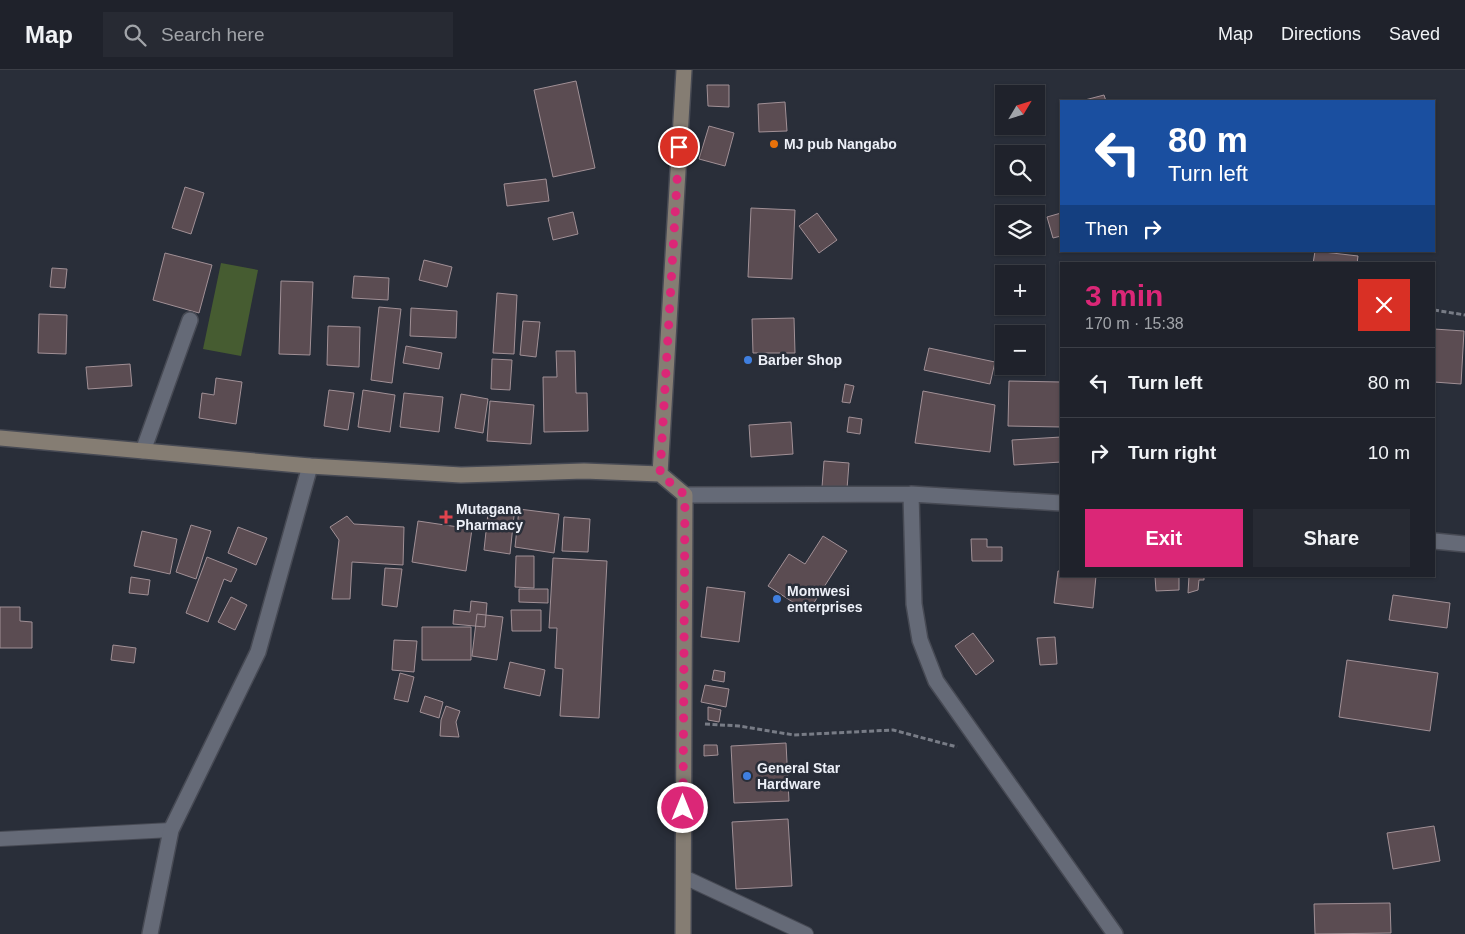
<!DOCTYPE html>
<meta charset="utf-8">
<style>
:root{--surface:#1f222b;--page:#272a33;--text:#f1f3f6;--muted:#a1a4a9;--line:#3c3f47;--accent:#db2777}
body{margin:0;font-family:Helvetica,sans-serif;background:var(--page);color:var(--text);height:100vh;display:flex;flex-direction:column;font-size:19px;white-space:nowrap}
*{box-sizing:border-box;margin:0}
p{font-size:16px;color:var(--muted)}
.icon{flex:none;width:28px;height:28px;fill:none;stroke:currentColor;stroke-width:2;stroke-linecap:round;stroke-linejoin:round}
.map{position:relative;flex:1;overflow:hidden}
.drawer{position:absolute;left:1060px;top:192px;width:375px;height:315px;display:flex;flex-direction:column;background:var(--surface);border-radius:0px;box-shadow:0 1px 4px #0004,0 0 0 1px var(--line)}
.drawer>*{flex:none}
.top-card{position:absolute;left:1060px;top:30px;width:375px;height:152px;border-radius:0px;box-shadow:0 1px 4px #0004,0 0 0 1px var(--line);background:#1a4fa0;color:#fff;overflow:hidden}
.needle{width:32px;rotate:52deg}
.tools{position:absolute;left:995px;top:15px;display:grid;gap:10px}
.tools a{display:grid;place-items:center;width:50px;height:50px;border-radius:0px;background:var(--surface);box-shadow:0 1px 4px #0004,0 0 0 1px var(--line);font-size:25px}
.pin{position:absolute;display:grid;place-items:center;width:42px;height:42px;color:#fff;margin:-21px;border:2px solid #fff;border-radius:50%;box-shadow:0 1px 5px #0007}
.me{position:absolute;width:55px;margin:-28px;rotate:0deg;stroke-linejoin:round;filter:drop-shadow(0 0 4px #0008)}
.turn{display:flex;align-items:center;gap:18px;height:105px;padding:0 25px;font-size:22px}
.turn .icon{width:65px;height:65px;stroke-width:2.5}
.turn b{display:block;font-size:35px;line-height:42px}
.then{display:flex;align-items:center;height:48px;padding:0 25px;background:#0003;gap:10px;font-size:19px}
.round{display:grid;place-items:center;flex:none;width:52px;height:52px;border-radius:0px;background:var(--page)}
.overview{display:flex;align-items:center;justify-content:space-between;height:85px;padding:0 25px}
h1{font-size:30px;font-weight:800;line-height:38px;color:var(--accent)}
.button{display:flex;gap:10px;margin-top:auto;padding:10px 25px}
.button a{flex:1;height:58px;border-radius:0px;background:var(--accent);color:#fff;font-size:20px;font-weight:800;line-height:58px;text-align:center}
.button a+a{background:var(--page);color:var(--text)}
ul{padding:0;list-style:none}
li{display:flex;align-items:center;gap:15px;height:70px;padding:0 25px;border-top:1px solid var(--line)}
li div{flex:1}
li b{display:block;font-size:19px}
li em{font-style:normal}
header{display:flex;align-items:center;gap:30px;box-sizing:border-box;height:70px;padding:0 25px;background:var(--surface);border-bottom:1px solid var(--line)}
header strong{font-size:24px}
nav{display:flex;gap:28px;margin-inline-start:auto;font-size:18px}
.search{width:350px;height:45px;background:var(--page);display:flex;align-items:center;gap:12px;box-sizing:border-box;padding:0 18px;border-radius:0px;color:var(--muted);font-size:19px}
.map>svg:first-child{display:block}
.green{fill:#465c31}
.building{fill:#5b4c52;stroke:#a19096}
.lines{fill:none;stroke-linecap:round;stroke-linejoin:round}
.lane-casing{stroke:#474a54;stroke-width:16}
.street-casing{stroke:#474a54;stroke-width:18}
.secondary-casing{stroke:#474a54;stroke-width:18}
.path{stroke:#787c86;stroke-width:3;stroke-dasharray:5 2.5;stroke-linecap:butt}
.lane{stroke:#656a77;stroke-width:14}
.street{stroke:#656a77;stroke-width:15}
.secondary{stroke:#857d73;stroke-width:15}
.route{stroke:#db2777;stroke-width:9;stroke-dasharray:0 16.2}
.food-dot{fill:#e8710a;stroke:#292e39;stroke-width:2}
.shop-dot{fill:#3f7fe0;stroke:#292e39;stroke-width:2}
.health-dot{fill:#e0444e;stroke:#292e39;stroke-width:2}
.labels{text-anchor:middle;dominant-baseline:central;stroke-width:5;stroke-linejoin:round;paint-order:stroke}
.poi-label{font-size:14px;font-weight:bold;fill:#edf0f8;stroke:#292e39;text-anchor:start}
</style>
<header>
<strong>Map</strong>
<div class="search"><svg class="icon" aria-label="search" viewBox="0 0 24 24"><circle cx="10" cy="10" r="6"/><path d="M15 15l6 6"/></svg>Search here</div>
<nav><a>Map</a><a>Directions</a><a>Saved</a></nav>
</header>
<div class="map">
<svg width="1465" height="864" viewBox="0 0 1465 864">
<rect width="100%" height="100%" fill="#292e39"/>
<!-- green -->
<path class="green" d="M221,193L258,200L241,286L203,279Z"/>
<!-- building -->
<path class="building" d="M576,11L595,98L553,107L534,20Z
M707,15H729V37L708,36Z
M1104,25L1106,31H1081Z
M785,32L787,61L759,62L758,34Z
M709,56L734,63L725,96L699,89Z
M546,109L549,131L507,136L504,114Z
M185,117L204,123L191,164L172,158Z
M751,138L795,140L792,209L748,207Z
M573,142L578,164L553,170L548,148Z
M817,143L837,170L819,183L799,156Z
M1061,143V166L1053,168L1047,147Z
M1315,181L1358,186L1357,194H1313Z
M165,183L212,195L199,243L153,230Z
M424,190L452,197L447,217L419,210Z
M52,198L67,199L65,218L50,217Z
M354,206L389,208L388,230L352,228Z
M281,211L313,212L310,285L279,284Z
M497,223L517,225L514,284L493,283Z
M379,237L401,239L392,313L371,310Z
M411,238L457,241L456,268L410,266Z
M39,244L67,245L66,284L38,283Z
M794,248L795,283H753L752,249Z
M523,251L540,252L536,287L520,285Z
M328,256L360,257L359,297L327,295Z
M1434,259L1464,261L1461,314L1434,312Z
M406,276L442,283L439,299L403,293Z
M929,278L995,292L990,314L924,300Z
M556,281H575L576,323H587L588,361L544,362L543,307H557Z
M492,289L512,290L510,320L491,319Z
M130,294L132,316L88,319L86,297Z
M216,308L242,312L236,354L199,348L202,323L214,325Z
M1009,311L1061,312V357L1008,356Z
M845,314L854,316L850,333L842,332Z
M329,320L354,323L348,360L324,356Z
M363,320L395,325L390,362L358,357Z
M923,321L995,335L990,382L915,373Z
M404,323L443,327L439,362L400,357Z
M461,324L488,329L483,363L455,358Z
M490,331L534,335L531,374L487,371Z
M849,347L862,349L860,364L847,362Z
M791,352L793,384L751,387L749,355Z
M1061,367V392L1014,395L1012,370Z
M824,391L849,393L847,419L822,417Z
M519,439L559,444L554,483L515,477Z
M488,443L514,446L510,484L484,480Z
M347,446L354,454L404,457L403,495L352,492L350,529H332L339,470L330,457Z
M564,447L590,449L588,482L562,481Z
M418,451L472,459L466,501L412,492Z
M191,455L211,461L196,509L176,502Z
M238,457L267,468L256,495L228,483Z
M142,461L177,469L170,504L134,496Z
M823,466L847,481L808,542L768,516L789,484L805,494Z
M971,469H987V477H1002V491H972Z
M516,486H534V518L515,517Z
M207,487L237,499L231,512L224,509L208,552L186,543Z
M553,488L607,491L599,648L560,646L563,599L555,598L557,558H549Z
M385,498L402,499L397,537L382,535Z
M1058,501H1061V506H1096L1093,538L1054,533Z
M1155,506H1179V520L1156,521Z
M1189,506H1204V510H1199L1198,520L1188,523Z
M131,507L150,510L148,525L129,523Z
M707,517L745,522L739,572L701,567Z
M519,519H548V533L519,532Z
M1393,525L1450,533L1447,558L1389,550Z
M231,527L247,535L235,560L218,552Z
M471,531L487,533L485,557L453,554L454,540L470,542Z
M0,537H20V551L32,552V578H0Z
M511,540H541V561H512Z
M477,544L503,547L497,590L472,586Z
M422,557H471V590H422Z
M973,563L994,591L976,605L955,576Z
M1055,567L1057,594L1040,595L1037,568Z
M394,570L417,571L414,602L392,600Z
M113,575L136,578L134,593L111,590Z
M1347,590L1438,603L1430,661L1339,647Z
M510,592L545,600L540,626L504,618Z
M714,600L725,602L724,612L712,610Z
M400,603L414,607L408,632L394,629Z
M705,615L729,619L726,637L701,632Z
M425,626L443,632L439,648L420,642Z
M446,636L460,641L456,652L459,667L440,666L441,650Z
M708,637L721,640L719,652L708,650Z
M786,673L789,731L734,733L731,676Z
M704,675H717L718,685L704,686Z
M788,749L792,816L736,819L732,752Z
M1434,756L1440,791L1393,799L1387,763Z
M1390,833L1391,863L1315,864L1314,834Z"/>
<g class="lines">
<!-- lane casing -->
<g class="lane-casing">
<path id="lane" d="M0,769L171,760
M684,807L806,864"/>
</g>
<!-- street casing -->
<g class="street-casing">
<path id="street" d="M143,381L190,250
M911,424L914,534L920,570L936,611L1115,864
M685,425L911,424L1061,433
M1434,471L1465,474
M150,864L171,760L258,582L310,396"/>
</g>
<!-- secondary casing -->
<g class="secondary-casing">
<path id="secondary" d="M0,368L310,396L461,405L584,401L660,404
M683,864L685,425L660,404L684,0"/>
</g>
<!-- path -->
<path class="path" d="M1434,240L1465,245
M705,654L739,656L794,665L893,660L957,677"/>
<!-- lane -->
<use href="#lane" class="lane"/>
<!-- street -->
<use href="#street" class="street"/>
<!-- secondary -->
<use href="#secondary" class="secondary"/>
</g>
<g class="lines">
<!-- route -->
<path class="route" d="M679,77L660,404L685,425L683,738"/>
</g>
<!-- markers -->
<circle class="food-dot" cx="774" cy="74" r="5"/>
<g class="shop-dot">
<circle cx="748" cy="290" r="5"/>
<circle cx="777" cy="529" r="5"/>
<circle cx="747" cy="706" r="5"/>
</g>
<path class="health-dot" d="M443.5 439.5h5v5h5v5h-5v5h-5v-5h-5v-5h5z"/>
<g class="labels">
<!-- poi labels -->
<g class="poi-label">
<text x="784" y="74">MJ pub Nangabo</text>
<text x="758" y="290">Barber Shop</text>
<text x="456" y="439">Mutagana<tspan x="456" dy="16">Pharmacy</tspan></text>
<text x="787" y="521">Momwesi<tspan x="787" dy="16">enterprises</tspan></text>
<text x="757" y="698">General Star<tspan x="757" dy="16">Hardware</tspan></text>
</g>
</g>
</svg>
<div class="tools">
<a><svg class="needle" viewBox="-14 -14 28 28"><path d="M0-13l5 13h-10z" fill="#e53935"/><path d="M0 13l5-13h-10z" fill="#a1a4a9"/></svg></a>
<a><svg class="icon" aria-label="search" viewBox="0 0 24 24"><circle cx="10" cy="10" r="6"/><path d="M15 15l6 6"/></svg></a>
<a><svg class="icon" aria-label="layers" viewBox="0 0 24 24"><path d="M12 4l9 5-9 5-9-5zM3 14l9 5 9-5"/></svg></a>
<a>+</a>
<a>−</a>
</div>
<div class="pin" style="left:679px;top:77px;background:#d93025"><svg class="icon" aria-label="arrive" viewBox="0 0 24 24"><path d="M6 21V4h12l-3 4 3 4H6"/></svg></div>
<svg class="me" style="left:683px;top:738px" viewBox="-20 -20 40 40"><circle r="17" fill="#db2777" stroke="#fff" stroke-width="3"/><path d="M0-11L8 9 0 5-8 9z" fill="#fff"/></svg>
<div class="top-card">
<div class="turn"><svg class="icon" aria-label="left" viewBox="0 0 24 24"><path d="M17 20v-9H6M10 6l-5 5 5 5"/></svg><div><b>80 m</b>Turn left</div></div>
<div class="then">Then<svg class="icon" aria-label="right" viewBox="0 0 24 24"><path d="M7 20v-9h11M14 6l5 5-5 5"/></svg></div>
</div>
<section class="drawer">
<div class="overview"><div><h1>3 min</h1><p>170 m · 15:38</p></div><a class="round" style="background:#d93025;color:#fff"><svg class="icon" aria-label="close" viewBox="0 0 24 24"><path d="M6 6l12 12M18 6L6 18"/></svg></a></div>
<ul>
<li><svg class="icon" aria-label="left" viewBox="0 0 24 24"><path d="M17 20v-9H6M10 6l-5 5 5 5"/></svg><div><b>Turn left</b></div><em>80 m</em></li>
<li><svg class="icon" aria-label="right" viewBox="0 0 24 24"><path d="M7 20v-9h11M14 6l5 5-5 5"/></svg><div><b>Turn right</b></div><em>10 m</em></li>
</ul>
<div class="button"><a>Exit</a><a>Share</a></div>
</section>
</div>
